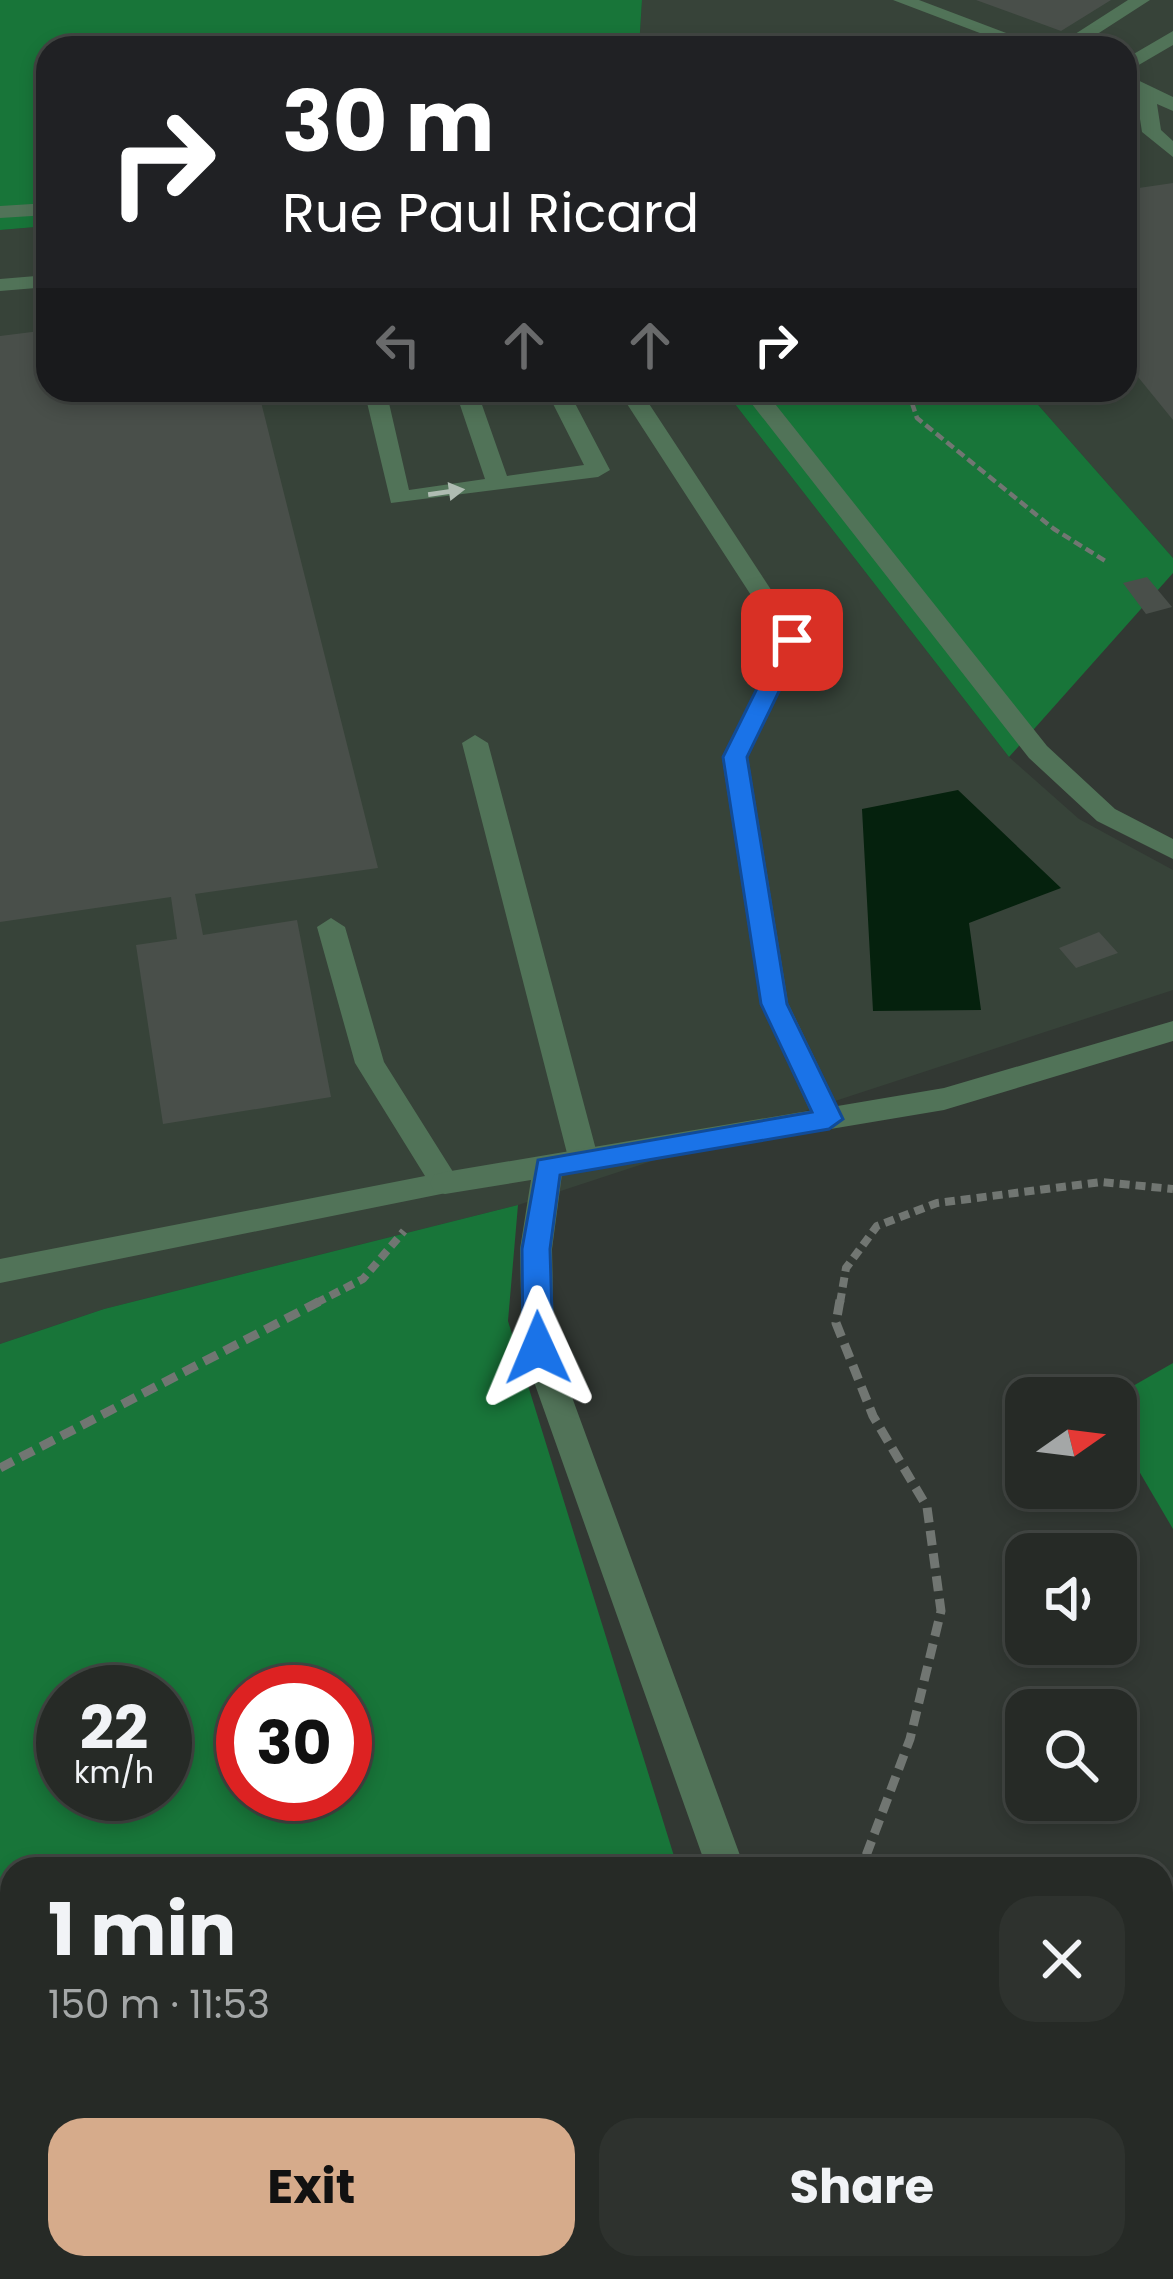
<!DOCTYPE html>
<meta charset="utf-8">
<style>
:root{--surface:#262a26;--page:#2e322e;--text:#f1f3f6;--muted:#a4a7a7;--line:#424643;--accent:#d6ab8b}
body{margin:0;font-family:Poppins,sans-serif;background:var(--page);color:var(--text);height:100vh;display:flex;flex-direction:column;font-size:45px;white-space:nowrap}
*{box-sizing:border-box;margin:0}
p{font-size:39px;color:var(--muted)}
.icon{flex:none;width:66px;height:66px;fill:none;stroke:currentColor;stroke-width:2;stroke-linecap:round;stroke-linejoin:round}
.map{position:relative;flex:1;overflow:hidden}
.side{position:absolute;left:0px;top:1857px;width:1173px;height:423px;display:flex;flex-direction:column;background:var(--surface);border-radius:36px 36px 0 0;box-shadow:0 6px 18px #0003,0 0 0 3px var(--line)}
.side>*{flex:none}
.guide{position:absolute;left:36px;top:36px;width:1101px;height:366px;border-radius:36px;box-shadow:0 6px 18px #0003,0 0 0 3px var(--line);background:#202124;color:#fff;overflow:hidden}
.needle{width:78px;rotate:76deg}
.controls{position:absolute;left:1005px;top:1377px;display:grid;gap:24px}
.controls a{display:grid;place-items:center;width:132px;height:132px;border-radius:24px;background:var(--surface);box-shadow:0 6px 18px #0003,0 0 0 3px var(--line);font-size:60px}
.speed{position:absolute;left:36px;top:1665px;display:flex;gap:24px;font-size:60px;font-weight:700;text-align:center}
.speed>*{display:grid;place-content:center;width:156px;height:156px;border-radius:50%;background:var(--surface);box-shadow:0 6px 18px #0003,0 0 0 3px var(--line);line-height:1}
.speed small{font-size:30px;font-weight:400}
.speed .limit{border:18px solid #d22;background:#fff;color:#111}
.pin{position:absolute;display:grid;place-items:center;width:102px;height:102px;color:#fff;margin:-51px;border-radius:24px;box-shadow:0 6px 18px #0006}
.me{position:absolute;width:132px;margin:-66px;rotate:359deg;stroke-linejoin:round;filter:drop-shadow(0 0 9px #0008)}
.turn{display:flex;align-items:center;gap:42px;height:252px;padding:0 48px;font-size:54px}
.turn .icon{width:156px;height:156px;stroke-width:2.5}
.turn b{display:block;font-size:84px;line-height:102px}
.lanes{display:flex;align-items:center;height:114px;padding:0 48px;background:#0003;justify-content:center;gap:60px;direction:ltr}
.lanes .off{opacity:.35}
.round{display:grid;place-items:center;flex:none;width:126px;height:126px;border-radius:36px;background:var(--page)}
.head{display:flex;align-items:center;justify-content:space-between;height:204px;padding:0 48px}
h1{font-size:72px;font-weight:700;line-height:90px}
.action{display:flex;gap:24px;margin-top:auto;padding:24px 48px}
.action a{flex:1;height:138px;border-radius:36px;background:var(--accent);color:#111;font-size:48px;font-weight:700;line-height:138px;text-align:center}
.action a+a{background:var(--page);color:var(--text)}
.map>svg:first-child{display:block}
.built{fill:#374339}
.forest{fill:#187539;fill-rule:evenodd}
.water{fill:#05210d}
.building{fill:#494f4a}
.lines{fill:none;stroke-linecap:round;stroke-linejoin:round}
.path-far2{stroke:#717672;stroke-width:4.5;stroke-dasharray:9 4.5;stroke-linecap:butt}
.path-far1{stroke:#717672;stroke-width:8;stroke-dasharray:10 6;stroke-linecap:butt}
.path{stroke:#717672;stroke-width:9;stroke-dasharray:15 8;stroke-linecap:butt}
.lane{fill:#517358;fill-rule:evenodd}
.street{fill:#517358;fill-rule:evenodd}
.oneway{fill:#afbcb2}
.route{fill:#1a73e8;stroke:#114b97;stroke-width:3}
</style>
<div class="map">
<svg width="1173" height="2279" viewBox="0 0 1173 2279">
<rect width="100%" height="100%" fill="#323833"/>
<!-- built -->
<path class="built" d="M642,0H1173V558L1025,390H1125V48H639Z
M48,226V390H724L1009,757L1079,819L1173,870V990L518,1205L104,1309L0,1344V230Z"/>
<!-- forest -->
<path class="forest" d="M0,0H642L639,48H48V226L0,230Z
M724,390H1025L1173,558V573L1009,757Z
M518,1205L508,1321L678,1869H12V2268H587L568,2279H0V1344L104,1309ZM63,1692H165V1794H63ZM243,1692H345V1794H243Z
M1173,1363V1529L1116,1432V1398H1112Z"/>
<!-- water -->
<path class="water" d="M958,790L1061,888L969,923L981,1010L873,1011L862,809Z"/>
<!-- building -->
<path class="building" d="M976,0H1111L1061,31Z
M1173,183V420L1125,361V190Z
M48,330V390H258L378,868L195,894L203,935L297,920L331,1097L163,1124L136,945L177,939L171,897L0,922V336Z
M1147,577L1172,607L1146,614L1123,583Z
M1099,932L1118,953L1076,968L1059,948Z"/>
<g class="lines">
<!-- path-far2 -->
<path class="path-far2" d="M914,390L911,400L917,418L1054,529L1107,562"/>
<!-- path-far1 -->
<path class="path-far1" d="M316,1303L363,1279L404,1231
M840,1303L846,1268L877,1226L937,1203L1101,1182L1173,1189"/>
<!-- path -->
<path class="path" d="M840,1300L836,1323L873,1416L927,1507L941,1611L910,1739L861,1869
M0,1468L322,1300"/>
<!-- lane -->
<path class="lane" d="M893,0H919L1046,48H1019Z
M1128,0H1150L1088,40L1072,36Z
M1125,74L1173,97V111L1157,104L1161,130L1173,141V157L1142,132L1136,93L1125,88Z
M48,203V215L0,218V206Z
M48,275V287L0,291V279Z
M364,390H386L409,490L485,479L459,402L461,390H483L481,402L507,476L584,465L546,390H568L610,470L598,477L391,503Z
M618,390H640L804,640L748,757L788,1003L844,1119L840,1127H818L814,1119L760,1003L722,757L780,640Z
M741,390H764L1047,746L1115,809L1173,839V859L1097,821L1029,758Z
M475,735L488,743L599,1161L595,1169H573L569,1161L462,743Z
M331,918L345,927L384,1062L460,1183L456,1191L0,1283V1259L425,1176L355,1063L317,927Z"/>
<!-- street -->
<path class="street" d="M1173,31V45L1125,73V59Z
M1173,1021V1041L944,1110L562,1174L552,1249L554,1348L745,1869H707L522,1348L520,1249L531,1180L445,1194L434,1191L430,1183L434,1175L445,1172L944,1088Z
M854,2268H896L900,2279H858Z"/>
</g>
<!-- one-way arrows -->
<defs><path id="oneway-solid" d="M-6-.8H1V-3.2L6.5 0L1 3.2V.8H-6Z" transform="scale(3)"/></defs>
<use class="oneway" href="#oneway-solid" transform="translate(446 492) rotate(-8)"/>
<!-- route -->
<path class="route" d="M792,633L804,640L747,757L787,1004L843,1119L829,1129L560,1175L550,1249L553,1348L548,1356H528L523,1348L522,1249L538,1160L812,1112L761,1004L723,757L781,640Z"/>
</svg>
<div class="controls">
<a><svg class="needle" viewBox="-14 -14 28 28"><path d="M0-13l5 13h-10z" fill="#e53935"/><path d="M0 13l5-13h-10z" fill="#a4a7a7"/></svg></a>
<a><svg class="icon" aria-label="sound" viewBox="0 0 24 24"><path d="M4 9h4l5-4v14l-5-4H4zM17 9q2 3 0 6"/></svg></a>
<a><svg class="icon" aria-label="search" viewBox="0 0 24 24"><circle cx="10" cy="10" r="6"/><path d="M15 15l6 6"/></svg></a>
</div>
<div class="speed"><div>22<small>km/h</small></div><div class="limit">30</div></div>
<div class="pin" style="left:792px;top:640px;background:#d93025"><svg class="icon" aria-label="arrive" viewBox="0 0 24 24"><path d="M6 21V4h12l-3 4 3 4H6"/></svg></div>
<svg class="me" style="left:538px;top:1348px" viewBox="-20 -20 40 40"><path d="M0-17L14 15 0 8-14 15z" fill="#1a73e8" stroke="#fff" stroke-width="4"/></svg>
<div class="guide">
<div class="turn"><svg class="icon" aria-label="right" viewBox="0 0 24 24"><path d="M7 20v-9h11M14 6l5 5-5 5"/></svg><div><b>30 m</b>Rue Paul Ricard</div></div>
<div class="lanes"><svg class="icon off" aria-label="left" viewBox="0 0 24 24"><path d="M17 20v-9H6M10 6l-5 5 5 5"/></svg><svg class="icon off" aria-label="ahead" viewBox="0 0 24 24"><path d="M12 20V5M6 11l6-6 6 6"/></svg><svg class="icon off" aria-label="ahead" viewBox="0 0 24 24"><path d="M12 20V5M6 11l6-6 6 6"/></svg><svg class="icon" aria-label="right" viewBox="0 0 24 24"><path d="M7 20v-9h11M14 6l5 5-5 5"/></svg></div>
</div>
<section class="side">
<div class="head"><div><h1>1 min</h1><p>150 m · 11:53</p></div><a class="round"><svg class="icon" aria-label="close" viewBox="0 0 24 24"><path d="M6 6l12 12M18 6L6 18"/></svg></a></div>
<div class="action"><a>Exit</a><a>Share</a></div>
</section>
</div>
